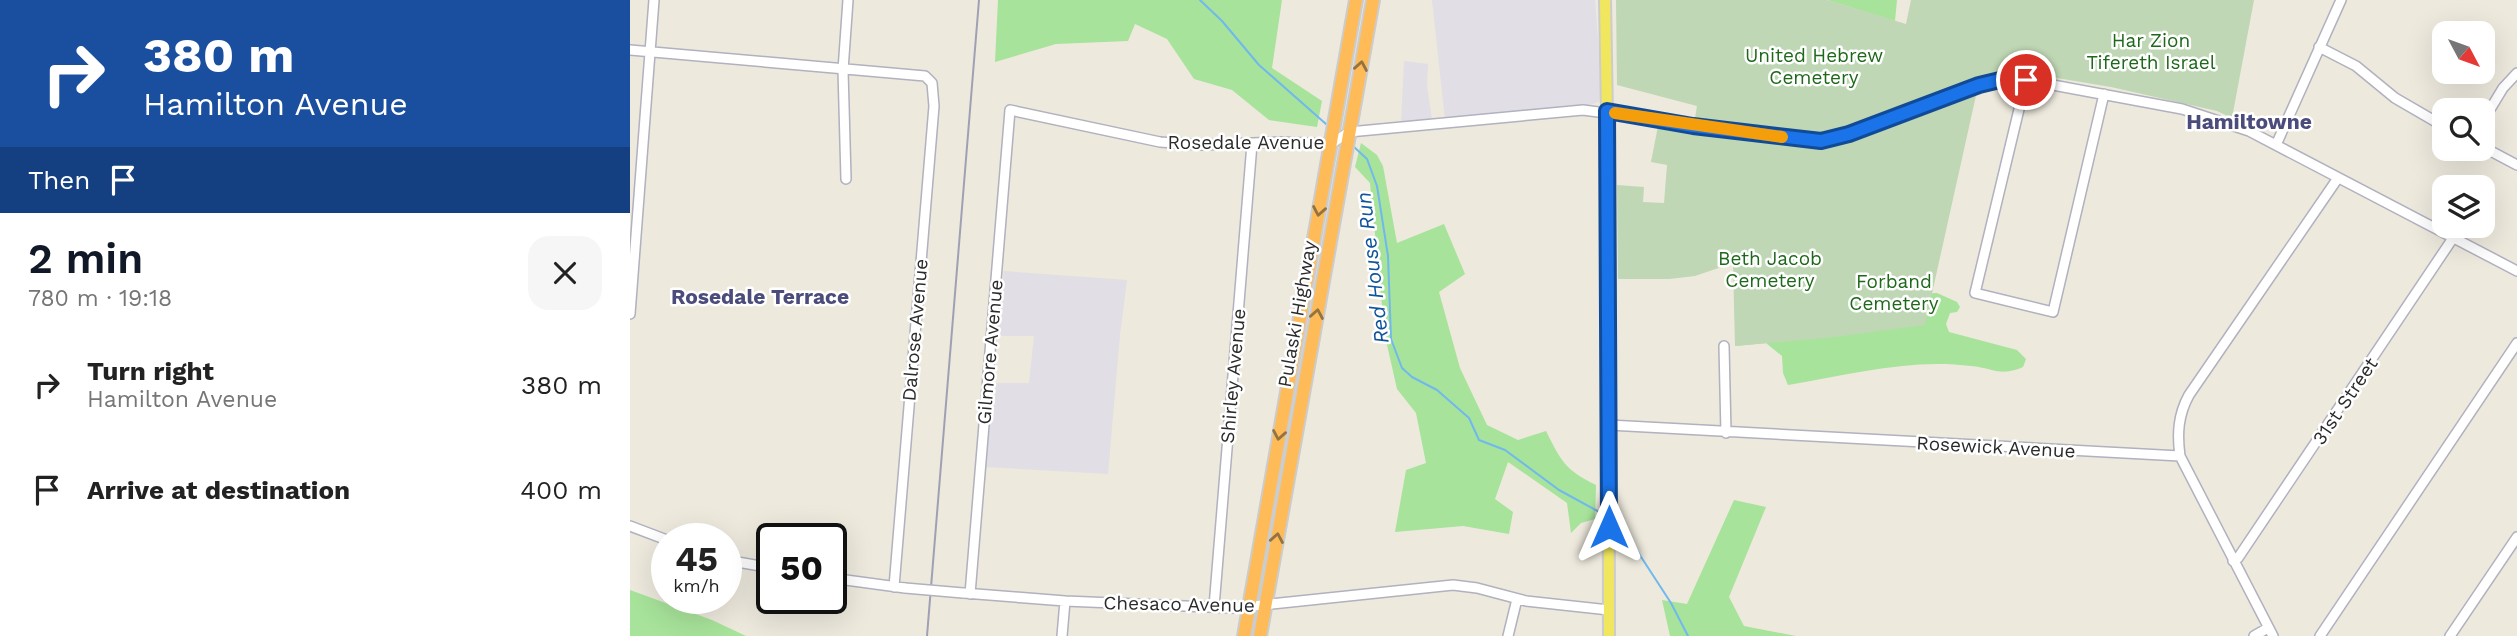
<!DOCTYPE html>
<meta charset="utf-8">
<style>
:root{--surface:#fff;--page:#f6f6f6;--text:#222;--muted:#767676;--accent:#111827}
body{margin:0;font-family:"Work Sans",sans-serif;background:var(--page);color:var(--text);height:100vh;display:flex;flex-direction:column;font-size:26px;white-space:nowrap}
*{box-sizing:border-box;margin:0}
p{font-size:23px;color:var(--muted)}
.icon{flex:none;width:38px;height:38px;fill:none;stroke:currentColor;stroke-width:2;stroke-linecap:round;stroke-linejoin:round}
.map{position:relative;flex:1;overflow:hidden}
.side{display:flex;flex-direction:column;background:var(--surface);width:630px}
.side>*{flex:none}
.hud{background:#1a4fa0;color:#fff;overflow:hidden}
.needle{width:46px;rotate:131deg}
.fabs{position:absolute;left:1802px;top:21px;display:grid;gap:14px}
.fabs a{display:grid;place-items:center;width:63px;height:63px;border-radius:14px;background:var(--surface);box-shadow:0 7px 28px #0002;font-size:35px}
.speed{position:absolute;left:21px;top:523px;display:flex;gap:14px;font-size:35px;font-weight:700;text-align:center}
.speed>*{display:grid;place-content:center;width:91px;height:91px;border-radius:50%;background:var(--surface);box-shadow:0 7px 28px #0002;line-height:1}
.speed small{font-size:18px;font-weight:400}
.speed .limit{border:4px solid #111;border-radius:10px;background:#fff;color:#111}
.pin{position:absolute;display:grid;place-items:center;width:60px;height:60px;color:#fff;margin:-30px;border:4px solid #fff;border-radius:50%;box-shadow:0 2px 7px #0007}
.me{position:absolute;width:77px;margin:-38px;rotate:0deg;stroke-linejoin:round;filter:drop-shadow(0 0 5px #0008)}
.turn{display:flex;align-items:center;gap:24px;height:147px;padding:0 28px;font-size:32px}
.turn .icon{width:91px;height:91px;stroke-width:2.5}
.turn b{display:block;font-size:49px;line-height:60px}
.then{display:flex;align-items:center;height:66px;padding:0 28px;background:#0003;gap:14px;font-size:26px}
.round{display:grid;place-items:center;flex:none;width:74px;height:74px;border-radius:21px;background:var(--page)}
.headline{display:flex;align-items:center;justify-content:space-between;height:119px;padding:0 28px}
h1{font-size:42px;font-weight:600;line-height:52px;color:var(--accent)}
ul{padding:0;list-style:none}
li{display:flex;align-items:center;gap:21px;height:105px;padding:0 28px}
li div{flex:1}
li b{display:block;font-size:26px}
li em{font-style:normal}
main{display:flex;flex:1;min-height:0}
.map>svg:first-child{display:block}
.industrial{fill:#e1dee5}
.green{fill:#a7e39a}
.cemetery{fill:#bfd7b4}
.lines{fill:none;stroke-linecap:round;stroke-linejoin:round}
.stream{stroke:#70b8ee;stroke-width:2}
.minor-casing{stroke:#b1b1bf;stroke-width:12}
.major-casing{stroke:#ccc;stroke-width:14}
.highway-casing{stroke:#ccc;stroke-width:16}
.minor{stroke:#fff;stroke-width:9}
.major{stroke:#f0e75f;stroke-width:10}
.highway{stroke:#febb57;stroke-width:12}
.rail{stroke:#a0a0b5;stroke-width:2}
.minor-bridge-casing{stroke:#b1b1bf;stroke-width:12;stroke-linecap:butt}
.minor-bridge{stroke:#fff;stroke-width:9}
.oneway{stroke:#947341}
.route-casing{stroke:#114b97;stroke-width:18}
.route{stroke:#1a73e8;stroke-width:12}
.slow{stroke:#f59e0b;stroke-width:12}
.labels{text-anchor:middle;dominant-baseline:central;stroke-width:5;stroke-linejoin:round;paint-order:stroke}
.park-label{font-size:19px;fill:#1e681a;stroke:#fff}
.street-label{font-size:19px;fill:#2b2b2b;stroke:#fff}
.neighbourhood-label{font-size:21px;font-weight:bold;fill:#4b4c7c;stroke:#fff}
.water-label{font-size:21px;font-style:italic;fill:#0e539c;stroke:#fff}
</style>
<main>
<section class="side">
<div class="hud">
<div class="turn"><svg class="icon" aria-label="right" viewBox="0 0 24 24"><path d="M7 20v-9h11M14 6l5 5-5 5"/></svg><div><b>380 m</b>Hamilton Avenue</div></div>
<div class="then">Then<svg class="icon" aria-label="arrive" viewBox="0 0 24 24"><path d="M6 21V4h12l-3 4 3 4H6"/></svg></div>
</div>
<div class="headline"><div><h1>2 min</h1><p>780 m · 19:18</p></div><a class="round"><svg class="icon" aria-label="close" viewBox="0 0 24 24"><path d="M6 6l12 12M18 6L6 18"/></svg></a></div>
<ul>
<li><svg class="icon" aria-label="right" viewBox="0 0 24 24"><path d="M7 20v-9h11M14 6l5 5-5 5"/></svg><div><b>Turn right</b><p>Hamilton Avenue</p></div><em>380 m</em></li>
<li><svg class="icon" aria-label="arrive" viewBox="0 0 24 24"><path d="M6 21V4h12l-3 4 3 4H6"/></svg><div><b>Arrive at destination</b></div><em>400 m</em></li>
</ul>
</section>
<div class="map">
<svg width="1887" height="636" viewBox="0 0 1887 636">
<rect width="100%" height="100%" fill="#ede9dd"/>
<!-- industrial -->
<path class="industrial" d="M802,0H965L972,93L969,102L950,108L815,120Z
M774,61L798,64L797,86L802,119L771,123Z
M374,271L497,280L490,335L478,474L356,467L361,383H399L404,336H367Z"/>
<!-- green -->
<path class="green" d="M368,0H652L642,68L692,101L687,127L639,120L602,90L564,79L537,39L505,24L498,41L426,44L365,62Z
M1197,0H1267L1265,21Z
M731,143L747,155L753,166L767,243L814,224L835,274L809,292L830,368L857,425L888,440L916,431C931,461 935,470 966,485L965,519L951,523L941,533L937,503L878,462L865,499L883,512L879,534L833,526L765,532L776,470L796,463L786,413L767,389L755,336L740,183L725,167Z
M1307,293L1327,302L1330,307L1327,312L1320,313L1316,324L1319,332L1387,350L1396,359L1393,367C1370,377 1363,368 1341,366C1280,358 1218,375 1158,385L1153,373L1152,356L1136,343L1105,346L1283,294Z
M1104,500L1136,507L1099,597L1114,626L1166,636H1040L1032,600L1057,604Z
M0,590L82,620L116,636H0Z"/>
<!-- cemetery -->
<path class="cemetery" d="M986,0H1197L1276,24L1281,0H1624L1602,118L1587,111L1481,87L1415,76L1374,73L1201,131L1182,135L1065,118L1067,106L987,85Z
M1347,91L1295,325L1205,337L1105,346L1103,263L1065,276L1039,279H988L987,185L1014,187L1013,202L1034,203L1037,165L1021,162L1028,126L1194,149L1239,130L1313,106Z"/>
<g class="lines">
<!-- stream -->
<path class="stream" d="M570,0L592,21L629,65L696,124
M723,146L737,159L747,186L758,256L761,339L772,368L782,377L807,390L839,418L849,440L875,450L929,490L973,514
M984,520L989,523L1041,603L1058,636"/>
<!-- minor casing -->
<g class="minor-casing">
<path id="minor" d="M1689,47L1726,66L1765,98L1815,127
M0,50L295,76L302,83L304,106L264,587
M1396,80L1345,293L1423,312L1474,94
M1853,121L1873,88L1887,73
M1646,145L1711,0
M1853,147L1887,165
M216,179L213,70L218,0
M0,314L24,0
M1094,346L1096,433
M979,425L1550,456
M0,526L37,540
M96,560L142,568
M1603,561L1608,558L1823,238
M201,578L275,588
M334,593L435,601L603,608L823,585L847,588L896,601L979,610
M340,594L380,110L530,142L571,145L650,142L701,144L719,132L953,110L1191,141L1219,134L1349,85L1370,80H1396L1552,109L1619,131L1887,271
M584,607L622,144
M432,636L435,601
M878,636L887,599
M1624,636L1638,628
M1643,636L1550,456C1547,434 1548,415 1559,395L1708,178
M1690,636L1887,343
M1820,636L1887,537"/>
</g>
<!-- major casing -->
<g class="major-casing">
<path id="major" d="M975,0L978,171L979,636"/>
</g>
<!-- highway casing -->
<g class="highway-casing">
<path id="highway" d="M614,636L726,0
M630,636L743,0"/>
</g>
<!-- minor -->
<use href="#minor" class="minor"/>
<!-- major -->
<use href="#major" class="major"/>
<!-- highway -->
<use href="#highway" class="highway"/>
<!-- rail -->
<path class="rail" d="M297,636L349,0"/>
<!-- minor-bridge casing -->
<g class="minor-bridge-casing">
<path id="minor-bridge" d="M275,588L333,593"/>
</g>
<!-- minor-bridge -->
<use href="#minor-bridge" class="minor-bridge"/>
</g>
<!-- one-way arrows -->
<defs><path id="oneway-chevron" d="M-2-3.5L2.5 0L-2 3.5" fill="none" stroke-width="1.6" stroke-linecap="round" stroke-linejoin="round" transform="scale(1.75)"/></defs>
<g class="oneway">
<use href="#oneway-chevron" transform="translate(731 66) rotate(-80)"/>
<use href="#oneway-chevron" transform="translate(689 211) rotate(100)"/>
<use href="#oneway-chevron" transform="translate(687 314) rotate(-80)"/>
<use href="#oneway-chevron" transform="translate(649 435) rotate(100)"/>
<use href="#oneway-chevron" transform="translate(647 538) rotate(-80)"/>
</g>
<g class="lines">
<!-- route casing -->
<g class="route-casing">
<path id="route" d="M979,527L977,111L1063,126L1191,141L1219,134L1349,85L1370,80H1396"/>
</g>
<!-- route -->
<use href="#route" class="route"/>
<!-- slow -->
<path class="slow" d="M985,113L1152,137"/>
</g>
<g class="labels">
<!-- park labels -->
<g class="park-label">
<text x="1521" y="40">Har Zion<tspan x="1521" dy="22">Tifereth Israel</tspan></text>
<text x="1184" y="55">United Hebrew<tspan x="1184" dy="22">Cemetery</tspan></text>
<text x="1140" y="258">Beth Jacob<tspan x="1140" dy="22">Cemetery</tspan></text>
<text x="1264" y="281">Forband<tspan x="1264" dy="22">Cemetery</tspan></text>
</g>
<!-- street labels -->
<g class="street-label">
<text x="616" y="142">Rosedale Avenue</text>
<text transform="translate(667 314) rotate(-80)">Pulaski Highway</text>
<text transform="translate(285 330) rotate(-85)">Dalrose Avenue</text>
<text transform="translate(360 352) rotate(-85)">Gilmore Avenue</text>
<text transform="translate(603 376) rotate(-85)">Shirley Avenue</text>
<text transform="translate(1715 401) rotate(-56)">31st Street</text>
<text transform="translate(1366 447) rotate(3)">Rosewick Avenue</text>
<text transform="translate(549 604) rotate(1)">Chesaco Avenue</text>
</g>
<!-- neighbourhood labels -->
<g class="neighbourhood-label">
<text x="1619" y="121">Hamiltowne</text>
<text x="130" y="296">Rosedale Terrace</text>
</g>
<!-- water labels -->
<g class="water-label">
<text transform="translate(742 268) rotate(-97)">Red House Run</text>
</g>
</g>
</svg>
<div class="fabs">
<a><svg class="needle" viewBox="-14 -14 28 28"><path d="M0-13l5 13h-10z" fill="#e53935"/><path d="M0 13l5-13h-10z" fill="#767676"/></svg></a>
<a><svg class="icon" aria-label="search" viewBox="0 0 24 24"><circle cx="10" cy="10" r="6"/><path d="M15 15l6 6"/></svg></a>
<a><svg class="icon" aria-label="layers" viewBox="0 0 24 24"><path d="M12 4l9 5-9 5-9-5zM3 14l9 5 9-5"/></svg></a>
</div>
<div class="speed"><div>45<small>km/h</small></div><div class="limit">50</div></div>
<div class="pin" style="left:1396px;top:80px;background:#d93025"><svg class="icon" aria-label="arrive" viewBox="0 0 24 24"><path d="M6 21V4h12l-3 4 3 4H6"/></svg></div>
<svg class="me" style="left:979px;top:527px" viewBox="-20 -20 40 40"><path d="M0-17L14 15 0 8-14 15z" fill="#1a73e8" stroke="#fff" stroke-width="4"/></svg>
</div>
</main>
